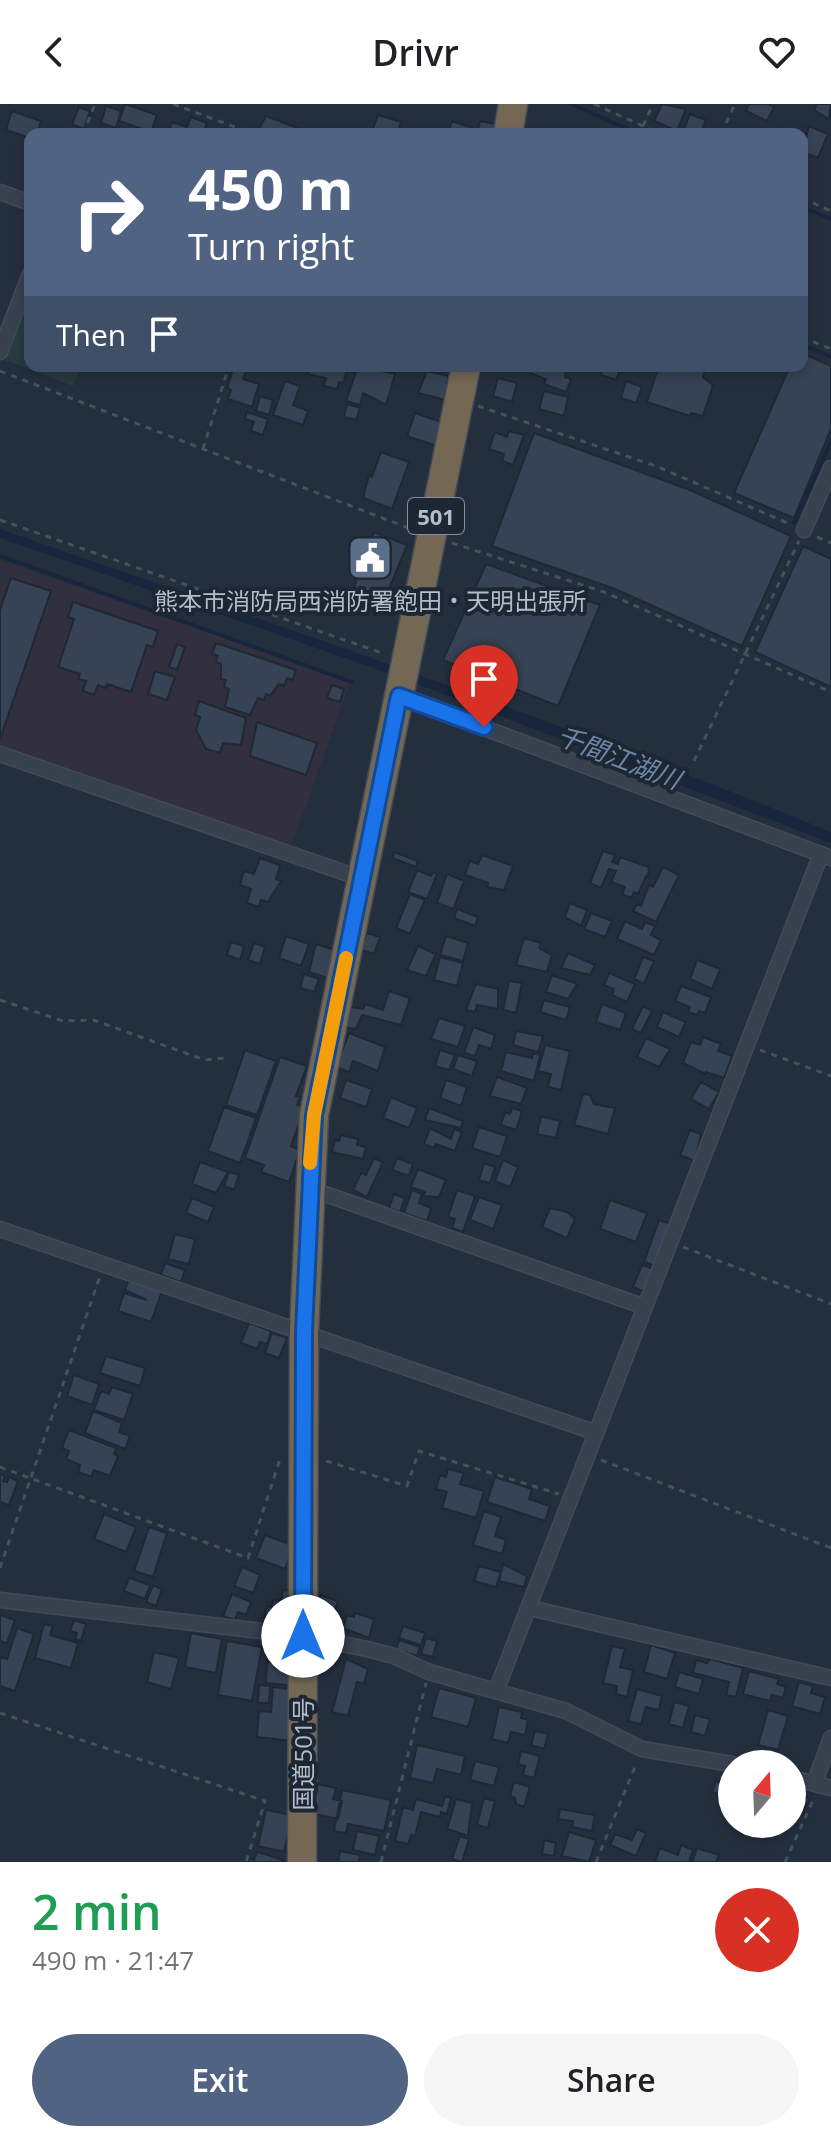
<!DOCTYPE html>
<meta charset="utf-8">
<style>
:root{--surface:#fff;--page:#f6f6f6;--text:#202124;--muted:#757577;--accent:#506383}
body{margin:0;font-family:"Open Sans","Noto Sans JP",sans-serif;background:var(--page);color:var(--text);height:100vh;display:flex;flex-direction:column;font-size:30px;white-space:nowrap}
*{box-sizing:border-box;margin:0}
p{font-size:26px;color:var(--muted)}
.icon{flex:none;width:44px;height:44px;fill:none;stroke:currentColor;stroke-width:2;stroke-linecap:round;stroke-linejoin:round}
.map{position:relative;height:1758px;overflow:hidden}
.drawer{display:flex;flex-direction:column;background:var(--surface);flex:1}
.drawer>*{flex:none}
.banner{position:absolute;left:24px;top:24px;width:784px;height:244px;border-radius:16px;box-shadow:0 4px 12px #0003;background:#506383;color:#fff;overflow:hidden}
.needle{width:52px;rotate:19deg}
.buttons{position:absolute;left:718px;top:1646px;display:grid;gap:16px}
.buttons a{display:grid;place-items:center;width:88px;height:88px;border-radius:50%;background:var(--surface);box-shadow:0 4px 12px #0003;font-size:40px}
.pin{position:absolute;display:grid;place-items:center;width:68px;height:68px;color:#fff;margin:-82px -34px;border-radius:50% 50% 50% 0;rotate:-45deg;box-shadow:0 0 8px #0007}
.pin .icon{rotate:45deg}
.me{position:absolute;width:88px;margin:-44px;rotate:0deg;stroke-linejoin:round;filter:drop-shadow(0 0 6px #0008)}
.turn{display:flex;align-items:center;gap:28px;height:168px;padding:0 32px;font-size:36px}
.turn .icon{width:104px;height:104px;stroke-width:2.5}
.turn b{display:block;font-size:56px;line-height:68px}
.then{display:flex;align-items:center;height:76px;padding:0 32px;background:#0003;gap:16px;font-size:30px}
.round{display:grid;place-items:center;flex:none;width:84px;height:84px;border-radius:42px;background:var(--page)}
.overview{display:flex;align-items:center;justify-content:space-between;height:136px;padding:0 32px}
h1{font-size:48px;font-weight:600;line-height:60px;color:#1e9e55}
.cta{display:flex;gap:16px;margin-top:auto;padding:16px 32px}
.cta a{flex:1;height:92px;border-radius:48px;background:var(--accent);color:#fff;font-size:32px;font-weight:600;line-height:92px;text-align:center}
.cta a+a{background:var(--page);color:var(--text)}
header{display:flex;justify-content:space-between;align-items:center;height:104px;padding:0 32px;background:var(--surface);font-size:36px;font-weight:600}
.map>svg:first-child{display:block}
.medical{fill:#32303f}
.green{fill:#263c3f}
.water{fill:#17263c}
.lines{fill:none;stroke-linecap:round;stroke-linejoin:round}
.stream{stroke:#17263c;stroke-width:4}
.building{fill:#364354;stroke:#1f2835;stroke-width:2}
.street-casing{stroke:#414a57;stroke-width:17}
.highway-casing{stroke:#434c59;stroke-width:31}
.path{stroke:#3f5557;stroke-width:3;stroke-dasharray:6 6;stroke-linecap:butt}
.street{stroke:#38414e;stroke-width:14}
.highway{stroke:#746855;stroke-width:28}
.route-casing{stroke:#114b97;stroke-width:20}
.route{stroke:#1a73e8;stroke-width:14}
.slow{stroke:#f59e0b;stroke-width:14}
.labels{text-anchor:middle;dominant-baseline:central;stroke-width:8;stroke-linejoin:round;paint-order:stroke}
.shield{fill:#1d2633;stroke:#878f9c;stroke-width:2}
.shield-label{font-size:22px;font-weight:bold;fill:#b4bcc9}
.poi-label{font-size:24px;fill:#b4bcc9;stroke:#1d2633}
.street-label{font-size:24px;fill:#b4bcc9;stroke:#1d2633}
.water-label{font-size:26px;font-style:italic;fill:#6d86a8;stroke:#1d2633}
</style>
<header><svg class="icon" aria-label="back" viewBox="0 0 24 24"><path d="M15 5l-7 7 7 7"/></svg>Drivr<svg class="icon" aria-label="heart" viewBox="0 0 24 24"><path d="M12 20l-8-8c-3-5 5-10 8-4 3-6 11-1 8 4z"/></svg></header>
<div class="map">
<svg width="831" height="1758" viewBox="0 0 831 1758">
<rect width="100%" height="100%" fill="#242f3e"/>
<!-- medical -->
<path class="medical" d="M0,456L350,578L290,746L0,643Z"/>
<!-- green -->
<path class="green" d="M30,193V262H81L73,282L5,256Z"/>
<!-- water -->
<path class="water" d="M0,425C278,522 558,615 831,728V739L391,570L0,434Z"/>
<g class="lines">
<!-- stream -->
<path class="stream" d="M571,0L639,30
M802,103L831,115
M802,240L831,253
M794,419L831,337
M0,452L352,578"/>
</g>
<!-- building -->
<path class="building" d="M125,0L157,11L151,28L119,17Z
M662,0L686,5L677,27L654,17Z
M749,0H768L774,3L767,17L746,7Z
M817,0H831L829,15L814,6Z
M106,2L121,7L116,24L101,19Z
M79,3L90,7L84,25L72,20Z
M12,7L41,17L37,30H30V34L6,26Z
M690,10L706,16L700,30H682Z
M378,11L401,18L397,30H371Z
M266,12L308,28L270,30L259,25Z
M191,13L207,19L203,30H168L172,18L187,23Z
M452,17L473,24L470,30L448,29Z
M480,17L501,21L499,30H477Z
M809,22L828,30L818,54L802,48Z
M802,249L831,262V325L794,414L734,389L790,262H802Z
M234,262L248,263L243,275L259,280L252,303L228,295L231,286L227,284Z
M310,262H348L343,279L339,278L337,285L324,282L326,274L308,270Z
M358,262L395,270L386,301L363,289L360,301L346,297Z
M532,262H566L565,273L571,275L566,288L544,280L546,275L530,269Z
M604,262H621L616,276L601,271Z
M659,262L672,265L673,262H707L703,273L713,281L703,312L691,309L690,312L647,298Z
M427,267L448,272L446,296L418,289Z
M498,274L517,279L512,298L493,292Z
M285,277L300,282L293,301L308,307L303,321L273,311Z
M626,277L642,283L636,299L621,294Z
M544,287L568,293L564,312L539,305Z
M260,292L273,296L269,311L256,307Z
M347,300L360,304L356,316L344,313Z
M247,308L268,315L263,331L251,327L254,318L245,315Z
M415,309L444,319L439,343L407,332Z
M509,327L524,331L513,361L502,357L504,350L489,345L495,328L507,333Z
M534,329L690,386L791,432L742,542L615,485L492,442Z
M381,348L409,358L392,405L363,394L369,371L372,373Z
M374,428L407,441L382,502L352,490L363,455L367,456L372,444L368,443Z
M803,442L831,455V583L755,548Z
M486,460L600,501L558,602L443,556Z
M11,474L51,487L0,635V506Z
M73,498L158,527L153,543L147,541L131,588L107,580L106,584L98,581L94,591L83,587L86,577L78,575L80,570L58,563L74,515L68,513Z
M216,539L296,566L293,576L287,574L284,582L279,580L270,592L266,590L264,596L258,594L250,611L225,603L229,585L224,583L226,576L221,575V560L216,558L218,552L212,550Z
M177,540L185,543L177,566L169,563Z
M155,567L175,573L167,596L148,590Z
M332,581L344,585L340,598L327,594Z
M199,597L246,614L241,641L223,639L220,649L206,645L196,626L200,613L195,611Z
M257,618L317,639L306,671L250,652Z
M603,747L615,751L612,758L618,760L620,753L649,763L648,773L646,772L638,790L634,788L631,794L622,790L625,783L611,778L616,767L609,765L601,784L590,779Z
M394,748L418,757L416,763L392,754Z
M482,751L513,762L504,786L487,783L488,779L465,771L470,757L478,760Z
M260,754L280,761L276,775L281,777L268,798L261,796L259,803L247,799L251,785L240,781L244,767L254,770Z
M663,763L679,771L656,818L633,807L637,800L641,802L649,781L653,783Z
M417,766L431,772L433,768L437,770L427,795L408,788Z
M447,770L464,777L453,805L437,799Z
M410,790L425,796L410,830L396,824Z
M570,799L587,806L581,822L565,813Z
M457,805L478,813L475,822L454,814Z
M591,809L612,817L605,833L584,825Z
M625,817L642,825L645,818L655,822L651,831L661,836L654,851L617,835Z
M367,829L380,833L374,850L361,846Z
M286,832L309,840L301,862L279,854Z
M446,832L468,839L463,857L440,851Z
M524,834L541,839L539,844L552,851L547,868L516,861Z
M231,838L244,842L240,856L227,851Z
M254,839L265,843L260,860L248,856Z
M316,840L335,846L330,875L309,868Z
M418,842L436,850L426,872L407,866Z
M568,849L595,861L590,871L561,864Z
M440,853L463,859L457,882L434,876Z
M643,853L654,857L644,880L634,875Z
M697,856L720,865L712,885L690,875Z
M609,869L635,880L627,898L612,891L614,885L604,881Z
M304,870L319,875L314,888L300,884Z
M552,871L577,880L568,895L546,888Z
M509,877L522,879L516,909L503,906Z
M476,880L498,885V905L477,901L475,908L466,906Z
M681,882L711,893L705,909L699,907L697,911L688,908L690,903L675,897Z
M389,887L410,894L401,921L362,911L356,925L343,923L347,902L363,905L365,900L383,906Z
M544,896L570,903L566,916L540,908Z
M602,900L626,909L620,926L596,918Z
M643,902L652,907L641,929L632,925Z
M663,908L686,918L679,933L657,923Z
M439,914L465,922L458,943L431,935Z
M473,923L495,931L491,945L479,941L475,952L464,949Z
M516,927L543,932L538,948L513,941Z
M349,929L385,943L378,967L353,957L349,968L336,963Z
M703,933L721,940L718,947L732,952L724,974L706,968L705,970L683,959L691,938L700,941Z
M646,934L670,945L659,963L637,953Z
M545,941L570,947L561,986L548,983L551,970L538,967Z
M245,946L276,957L257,1011L226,1001Z
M440,946L455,951L449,966L435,962Z
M506,948L532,954L533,949L540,951L534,977L501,967Z
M458,951L477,957L472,972L453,965Z
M280,953L307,962L296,992L300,993L297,1001L305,1003L291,1042L300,1046L289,1078L261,1068L264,1061L245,1054Z
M497,973L527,984L521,1000L490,992Z
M346,976L372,985L366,1003L340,994Z
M446,976L467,983L461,1002L440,994Z
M701,978L719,988L709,1005L691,995Z
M583,990L590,991L594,1000L615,1004L608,1030L574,1021Z
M391,993L417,1004L409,1024L383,1014Z
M224,1003L256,1014L240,1059L208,1047Z
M429,1004L463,1017L461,1024L425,1016Z
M512,1004L522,1007L516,1026L501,1021L505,1008L510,1010Z
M541,1012L560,1017L556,1034L537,1030Z
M479,1023L507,1032L500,1053L472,1044Z
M430,1024L451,1035L454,1025L462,1028L455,1047L436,1040L434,1044L424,1040Z
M690,1026L701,1030L695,1057L680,1051Z
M341,1031L358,1035L357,1041L366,1043L363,1055L332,1048L335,1036L339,1037Z
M374,1054L383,1058L367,1093L353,1086L361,1069L366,1071Z
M397,1054L413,1060L409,1072L392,1066Z
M503,1056L518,1063L510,1083L495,1077Z
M200,1058L228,1068L216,1089L192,1080Z
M484,1059L495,1063L490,1079L479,1076Z
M418,1065L446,1076L439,1093L423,1092L425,1088L411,1083Z
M229,1068L239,1071L234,1086L224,1082Z
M412,1086L422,1090L419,1099L431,1104L427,1117L404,1109Z
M457,1086L475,1092L463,1128L452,1124L455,1115L448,1113Z
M394,1090L405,1094L400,1108L389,1104Z
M479,1093L502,1101L493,1125L470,1116Z
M192,1094L214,1103L208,1118L186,1109Z
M610,1096L647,1109L636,1138L600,1125Z
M550,1104L567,1108L575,1115L567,1134L542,1123Z
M659,1116L671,1120L656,1162L644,1158Z
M175,1130L195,1135L189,1160L168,1155Z
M165,1159L185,1166L181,1178L161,1171Z
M642,1161L654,1165L645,1188L633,1183Z
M129,1175L162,1187L151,1218L118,1207L124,1189L147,1196L125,1186Z
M249,1219L271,1227L267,1240L260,1238L257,1245L241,1239Z
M272,1229L287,1234L279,1254L265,1249Z
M106,1252L145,1264L140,1282L100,1269Z
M74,1271L99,1280L92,1301L67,1292Z
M112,1283L133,1290L124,1316L94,1306L101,1287L109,1290Z
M93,1307L122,1319L119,1328L130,1332L125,1345L85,1329Z
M69,1326L116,1344L114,1350L118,1352L110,1372L94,1366L91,1373L78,1368L80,1361L66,1355L69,1347L62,1344Z
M448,1365L464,1369L460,1380L484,1387L476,1414L442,1404L447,1388L436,1385L440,1371L446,1373Z
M0,1370L5,1372L3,1377L7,1378L9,1373L18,1377L9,1401L0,1398Z
M495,1373L532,1385L529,1395L550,1402L545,1417L487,1398Z
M484,1407L501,1413L495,1432L506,1436L502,1450L473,1441Z
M104,1410L136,1423L126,1448L94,1435Z
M149,1423L167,1429L153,1473L134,1467Z
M265,1431L294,1442L285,1465L256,1454Z
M503,1460L527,1472L524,1483L499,1477Z
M479,1462L501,1468L496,1483L474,1477Z
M242,1463L260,1471L253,1489L234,1482Z
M129,1474L150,1481L145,1495L124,1487Z
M153,1481L162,1485L156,1502L146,1498Z
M283,1486L299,1488L295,1521L264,1516L267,1502L272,1503L273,1496L281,1497Z
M232,1490L251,1498L246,1511L238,1508L235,1516L223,1512Z
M320,1491L338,1497L332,1517L314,1512Z
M355,1509L374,1515L369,1534L343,1524L347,1511L354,1513Z
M0,1511L15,1516L7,1539L0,1537Z
M74,1516L86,1520L81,1537L75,1535L77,1529L70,1527Z
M44,1520L53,1522L50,1531L78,1539L71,1564L35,1554Z
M403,1522L425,1529L421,1541L399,1534Z
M17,1524L34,1530L15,1587L0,1582V1553L7,1555Z
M191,1529L222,1535L216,1569L185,1563Z
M426,1534L437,1537L433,1553L421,1550Z
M399,1536L420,1543L417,1552L396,1546Z
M227,1537L262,1543L252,1597L218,1591Z
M651,1541L675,1549L667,1575L644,1568Z
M612,1542L625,1545L620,1563L633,1566L627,1593L616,1590L617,1582L603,1579Z
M154,1548L179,1554L171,1585L147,1578Z
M282,1550L298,1552L296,1582L266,1579L267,1558L281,1559Z
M346,1555L368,1565L364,1580L357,1578L348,1612L332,1608Z
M710,1555L743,1564L736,1593L726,1591L729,1578L693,1569L696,1556L707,1559Z
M749,1567L779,1575L777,1580L786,1583L783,1594L772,1591L770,1597L743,1590Z
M679,1568L703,1575L699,1590L675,1583Z
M799,1578L813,1582L811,1589L825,1593L820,1610L792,1602Z
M259,1581L270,1582L269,1599H258Z
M273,1583L297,1586L292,1637L257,1633L259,1607L271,1608Z
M439,1584L476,1594L468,1623L431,1613Z
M637,1585L662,1592L659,1606L646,1603L641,1620L628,1617Z
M674,1598L689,1602L683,1624L669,1620Z
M499,1603L522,1608L521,1614L528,1616L525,1631L511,1628L508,1639L492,1635Z
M768,1606L788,1612L778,1646L758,1641Z
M695,1611L710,1615L705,1632L691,1628Z
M535,1627L548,1630L544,1645L531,1641Z
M417,1641L465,1652L461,1671L437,1665L433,1679L410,1674Z
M521,1647L540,1652L534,1674L523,1671L525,1662L518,1660Z
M475,1657L499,1663L494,1682L470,1676Z
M716,1677L732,1682V1695L712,1688Z
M514,1678L530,1683L524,1703L516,1700L515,1694L510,1692Z
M317,1680L336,1684L333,1695L342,1697L338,1715L310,1709Z
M342,1686L391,1696L384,1727L348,1720L346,1729L334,1727Z
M798,1690L809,1695L802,1711L792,1707Z
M445,1692L451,1694L447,1710L441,1708L440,1713L421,1708L415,1732L411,1731L408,1740L395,1737L403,1703L413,1706L416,1695L442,1702Z
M484,1694L495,1697L488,1724L477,1721Z
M456,1695L472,1699L468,1732L447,1725Z
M560,1705L595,1711L592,1727L572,1723L573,1717L558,1715Z
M266,1706L292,1711L284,1748L258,1742Z
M637,1725L646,1729L636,1752L610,1741L615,1730L632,1736Z
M357,1727L379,1732L375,1751L353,1746Z
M569,1728L596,1736L589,1758L562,1752Z
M460,1732L469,1735L462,1758L452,1755Z
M544,1736L556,1739L554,1752L542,1750Z
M681,1741L693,1746L689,1758H655L660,1744L678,1751Z
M697,1744L719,1751L716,1758H692Z
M340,1747L360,1751L359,1758H338Z
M257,1748L268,1751L288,1758H248L249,1754L254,1756Z"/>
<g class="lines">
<!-- street casing -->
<g class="street-casing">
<path id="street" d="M0,88L30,99
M0,248L30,170
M804,426L831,364
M399,592L831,754
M0,650L363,775
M308,1084L645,1203L821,750
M0,1125L594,1328
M0,1496L303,1532L367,1545L394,1552L429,1568L566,1607L642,1645L732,1660
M530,1504L831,1574
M496,1587L645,1203
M792,1674L831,1684
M817,1681L818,1669L831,1634"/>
</g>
<!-- highway casing -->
<g class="highway-casing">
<path id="highway" d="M508,30L513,0
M302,1758L304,1228L314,1011L466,262"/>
</g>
<!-- path -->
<path class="path" d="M173,0L254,30
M594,0L661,30
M643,22L653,0
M83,30L95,0
M721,30L735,0
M802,94L831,107
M802,233L831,245
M0,267L411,425
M478,302L656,362L792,421
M203,345L229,262
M0,416L385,550
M817,433L831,439
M452,439L604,488L831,588
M694,657L799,437
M0,896L63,917L93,916L205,956L224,954
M760,946L831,972
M683,1143L831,1200
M601,1356L831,1444
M326,1357L407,1382L419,1347L559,1390
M0,1363L248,1454L281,1352
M0,1464L100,1172
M0,1609L265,1697L246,1758
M381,1758L426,1579
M596,1758L637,1658
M785,1758L815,1692"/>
<!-- street -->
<use href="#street" class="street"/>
<!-- highway -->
<use href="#highway" class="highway"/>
</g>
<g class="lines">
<!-- route casing -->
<g class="route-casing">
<path id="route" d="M303,1532L304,1228L314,1011L399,592L484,623"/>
</g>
<!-- route -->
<use href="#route" class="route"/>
<!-- slow -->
<path class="slow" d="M310,1059L314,1011L346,854"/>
</g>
<!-- icons -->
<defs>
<g id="civic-square" transform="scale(2.3)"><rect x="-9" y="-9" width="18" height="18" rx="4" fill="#5c6f8a" stroke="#1d2633"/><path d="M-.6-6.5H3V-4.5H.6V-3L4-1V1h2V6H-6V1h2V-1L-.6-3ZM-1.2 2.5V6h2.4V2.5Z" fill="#fff"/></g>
</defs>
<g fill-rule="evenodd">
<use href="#civic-square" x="370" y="454"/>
</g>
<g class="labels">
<!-- shield labels -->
<rect class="shield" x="408" y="394" width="56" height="36" rx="6"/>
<g class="shield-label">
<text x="436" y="412">501</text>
</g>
<!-- poi labels -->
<g class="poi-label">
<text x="370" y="496">熊本市消防局西消防署飽田・天明出張所</text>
</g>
<!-- street labels -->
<g class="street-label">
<text transform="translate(302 1650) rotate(-90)">国道501号</text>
</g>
<!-- water labels -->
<g class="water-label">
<text transform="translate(619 653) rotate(21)">千間江湖川</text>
</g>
</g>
</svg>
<div class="buttons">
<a><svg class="needle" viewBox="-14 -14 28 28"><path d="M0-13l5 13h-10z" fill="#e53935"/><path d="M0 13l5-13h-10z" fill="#757577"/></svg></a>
</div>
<div class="pin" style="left:484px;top:623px;background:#d93025"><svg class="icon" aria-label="arrive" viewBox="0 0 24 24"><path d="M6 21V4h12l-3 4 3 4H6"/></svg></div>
<svg class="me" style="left:303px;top:1532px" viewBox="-20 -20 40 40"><circle r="19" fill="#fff"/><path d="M0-13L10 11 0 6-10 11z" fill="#1a73e8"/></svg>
<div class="banner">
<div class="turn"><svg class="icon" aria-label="right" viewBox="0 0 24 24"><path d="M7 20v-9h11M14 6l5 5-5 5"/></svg><div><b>450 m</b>Turn right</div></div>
<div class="then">Then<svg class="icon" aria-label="arrive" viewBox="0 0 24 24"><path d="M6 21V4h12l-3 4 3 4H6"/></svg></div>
</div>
</div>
<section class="drawer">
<div class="overview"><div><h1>2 min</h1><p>490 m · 21:47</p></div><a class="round" style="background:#d93025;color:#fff"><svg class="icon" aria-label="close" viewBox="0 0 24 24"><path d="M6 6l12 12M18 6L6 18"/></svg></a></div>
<div class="cta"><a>Exit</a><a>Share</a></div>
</section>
